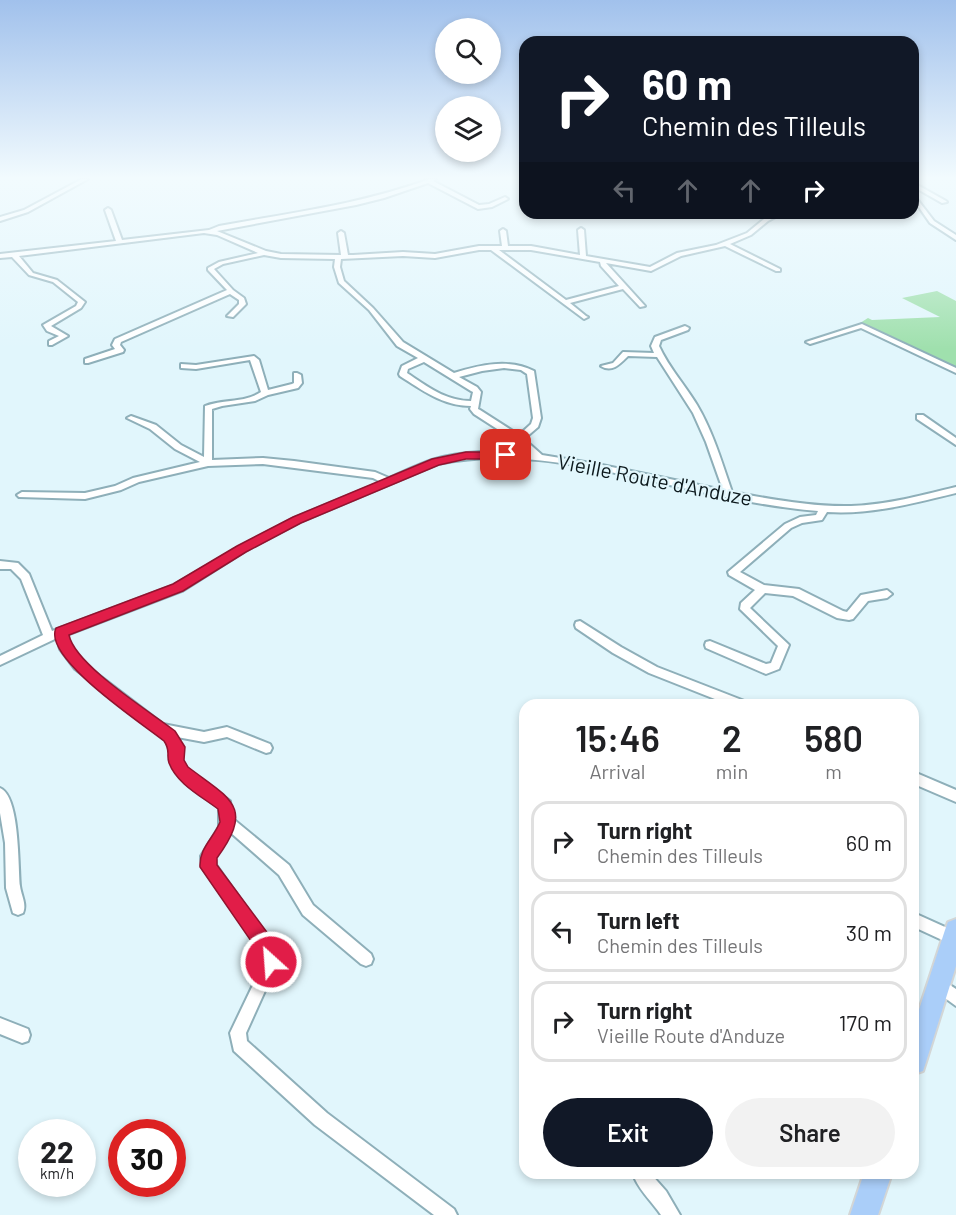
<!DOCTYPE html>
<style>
:root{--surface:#fff;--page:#f2f2f2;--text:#202124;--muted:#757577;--line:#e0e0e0;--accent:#111827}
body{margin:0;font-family:Barlow,sans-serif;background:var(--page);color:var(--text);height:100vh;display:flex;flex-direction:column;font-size:22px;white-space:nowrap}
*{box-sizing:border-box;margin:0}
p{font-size:20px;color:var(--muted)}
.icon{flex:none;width:33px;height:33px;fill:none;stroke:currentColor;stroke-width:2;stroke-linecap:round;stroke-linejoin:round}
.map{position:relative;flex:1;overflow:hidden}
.details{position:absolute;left:519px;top:699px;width:400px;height:480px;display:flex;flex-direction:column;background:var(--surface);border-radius:18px;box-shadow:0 3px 9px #0003}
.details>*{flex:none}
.banner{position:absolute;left:519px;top:36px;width:400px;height:183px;border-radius:18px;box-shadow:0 3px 9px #0003;background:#111827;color:#fff;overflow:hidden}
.controls{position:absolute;left:435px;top:18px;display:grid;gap:12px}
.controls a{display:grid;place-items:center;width:66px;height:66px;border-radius:50%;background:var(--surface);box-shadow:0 3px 9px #0003;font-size:30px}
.speed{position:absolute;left:18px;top:1119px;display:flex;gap:12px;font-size:30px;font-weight:700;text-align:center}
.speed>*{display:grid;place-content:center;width:78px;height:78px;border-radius:50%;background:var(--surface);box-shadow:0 3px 9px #0003;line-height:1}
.speed small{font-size:15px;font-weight:400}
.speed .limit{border:9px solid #d22;background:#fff;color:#111}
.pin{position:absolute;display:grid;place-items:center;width:51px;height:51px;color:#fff;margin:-26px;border-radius:12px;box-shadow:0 3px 9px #0006}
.me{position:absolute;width:66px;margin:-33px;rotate:334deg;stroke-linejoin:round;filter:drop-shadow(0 0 4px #0008)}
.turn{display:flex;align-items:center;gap:21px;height:126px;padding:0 24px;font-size:27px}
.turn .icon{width:78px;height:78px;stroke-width:2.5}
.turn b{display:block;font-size:42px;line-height:51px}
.lanes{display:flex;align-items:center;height:57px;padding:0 24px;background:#0003;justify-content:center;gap:30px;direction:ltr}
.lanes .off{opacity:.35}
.eta{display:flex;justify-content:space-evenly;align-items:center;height:102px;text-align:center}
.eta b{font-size:36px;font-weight:600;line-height:42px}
.cta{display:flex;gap:12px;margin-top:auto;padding:12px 24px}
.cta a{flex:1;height:69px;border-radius:36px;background:var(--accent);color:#fff;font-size:24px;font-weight:600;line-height:69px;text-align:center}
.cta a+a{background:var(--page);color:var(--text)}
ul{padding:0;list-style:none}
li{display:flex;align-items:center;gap:18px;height:81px;margin:0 12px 9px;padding:0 12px;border:3px solid var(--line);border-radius:18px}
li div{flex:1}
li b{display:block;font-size:22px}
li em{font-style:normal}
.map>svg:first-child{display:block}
.green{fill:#9fe0ad}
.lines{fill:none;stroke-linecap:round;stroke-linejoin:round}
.street-casing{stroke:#8eafb9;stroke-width:4}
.primary-casing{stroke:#d3d6d6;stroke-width:4}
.street{fill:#fff;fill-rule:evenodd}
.primary{fill:#aacef9;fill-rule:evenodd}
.route{fill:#e11d48;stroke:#92132f;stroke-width:1.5}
.labels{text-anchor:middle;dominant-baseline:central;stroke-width:4.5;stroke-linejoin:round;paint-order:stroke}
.street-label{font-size:21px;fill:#0d191d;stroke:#e1f6fc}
</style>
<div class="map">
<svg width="956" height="1215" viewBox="0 0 956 1215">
<rect width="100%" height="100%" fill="#e1f6fc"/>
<!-- green -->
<path class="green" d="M937,291L956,301V370L860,323L868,318L872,320L940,317L902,298Z"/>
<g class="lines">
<!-- street casing -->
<g class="street-casing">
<path id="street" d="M82,179H88L28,212L0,221V217L24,210Z
M430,179H436L433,181L479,205L489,204L505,197L508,199L492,207L478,209L428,183L384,198L356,205L217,231L266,251L281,254L341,255L338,233L341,231L344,233L348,255H353L403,252L435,254L479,246H502L500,231L503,229L506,231L508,246H531L580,255L578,230L581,228L584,230L586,256L650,267L677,253L716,245L747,233L764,219L775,213H783L768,221L751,235L730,244L780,269V271H776L725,246L681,256L651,271L606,263L645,306L640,307L623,289L570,303L586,316L588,317L584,319L491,250H479L435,258L403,256L341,259L340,267L344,281L373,308L403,342L454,373C479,365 509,358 534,371L541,418L538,427L524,439L542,455L597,464L723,490L706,442L693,413L657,357L628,356C620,364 612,373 601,366L613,363L623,352L654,353L651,346L655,337L685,326L689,328L688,330L661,340L659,346C669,368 685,385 697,405C713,432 722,463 732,492C770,499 814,507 851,506C887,505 922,495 956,487V493C914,503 871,515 827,512L822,520L802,523L791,528L740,572L764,585L799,589L843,611L847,612L861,595L887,590L892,594L887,598L868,601L853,619L849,620L837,618L793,596L765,593L750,608L789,645L779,669L766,674L706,648L705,645L706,642L710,641L766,664L771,663L778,646L740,609L741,603L755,590L729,575L728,572L785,524L800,517L816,515L818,511C757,506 698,491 638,478C572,463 506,450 438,464L300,522L245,551L182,591L67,635L69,645L83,663L163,724L204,732L227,727L270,744L272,748L270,752L266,753L227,737L204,742L177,737C182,746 180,757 184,764C194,780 215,790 230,801L232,818L289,865L313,905L371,954L373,959L371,964L366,966L361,964L303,915L279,875L230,832L215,858L216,865L273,945L278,962L246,1033L247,1041L327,1113L454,1209L457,1215H434L315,1125L234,1051L230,1033L264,962L262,953L202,867L201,856L219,827V808C203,796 182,785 173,767C169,758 171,748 166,740L75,669L60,649L57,638L0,665V656L43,635L21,579L11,569H0V561L18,563L29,574L52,631L174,585L239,547L294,518L381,482L373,478L263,464L208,466L139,482L121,490L85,499L19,497L17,495L22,492L85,493L115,486L133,478L200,462L175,449L150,429L127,418L131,416L156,425L181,445L204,457L205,406C223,399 245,403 261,392L250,360L196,369L181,368V364L196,365L254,356L259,360L268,390L292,384L294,383V373H297L301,375L302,383L298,388L268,395L255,401L222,406L212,409V460L263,458L294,461L375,472L389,478C403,472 418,465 432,460C463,450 498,451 530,453L516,441L474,414L470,409L471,406C443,406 422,390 400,376L399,374L402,366L418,358L397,346L369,310L339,283L334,267L335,259L281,258L264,255L223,264L214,269L233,290L244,298L246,304L233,317L227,316L239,304V300L230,294L121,342L120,345L124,350L123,352L88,363H85V359L115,349L112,345L115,339L227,290L208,270V268L219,262L258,253L217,235L204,233L19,256L33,273L57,280L85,302L81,308L51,326L68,336L52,345H49V341L59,336L47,331L43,325L76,306L78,302L53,282L29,275L12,257L0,258V254L116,241L105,210L108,208L111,210L122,240L209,230L219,226C290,213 362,204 430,179ZM499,250H531L600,262L601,266L619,286L566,300ZM424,362L471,391L473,392L471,401C446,401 428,387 407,373L408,369ZM504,368L521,370L527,374L533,418L531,424L519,435L480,410L478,409L481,392L477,387L459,377L482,371Z
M914,183L946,201L947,202L942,203L914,187Z
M914,195L934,221L956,235V240L930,223L914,200Z
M862,324L956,368V373L861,328L810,344L806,342Z
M917,415H923L956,438V445L917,419Z
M580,621L621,647L657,667L747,702L749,705H730L649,673L613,653L576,628L575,625L576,622Z
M914,772L956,790V802L914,784Z
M0,788C20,796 18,866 20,886C21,895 27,904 23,913L18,915L13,913L6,888L5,843L0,813Z
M914,913L956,932V944L953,945L914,927Z
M939,978L956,989V1006L934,990L932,985L934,980Z
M0,1018L28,1029L30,1035L28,1041L22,1043L0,1034Z
M638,1173H650L666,1191L680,1215H661C653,1203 641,1192 635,1179Z"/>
</g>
<!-- primary casing -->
<g class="primary-casing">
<path id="primary" d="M956,919V966L926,1062L923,1071L914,1074V1025L945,930L948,922Z
M864,1173H892L878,1215H850Z"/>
</g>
<!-- street -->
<use href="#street" class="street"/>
<!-- primary -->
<use href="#primary" class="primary"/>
</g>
<!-- sky -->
<linearGradient id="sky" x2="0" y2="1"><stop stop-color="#a1c1ec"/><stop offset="0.51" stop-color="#f2fbfe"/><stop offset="1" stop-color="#f2fbfe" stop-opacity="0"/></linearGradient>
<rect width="956" height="349" fill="url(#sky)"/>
<!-- route -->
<path class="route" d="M466,452H506L512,455L506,459H466L439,465L301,523L246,552L183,591L69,635C75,665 149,711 175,731L185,747L184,760L188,767C230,799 255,806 217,858V865L275,943L281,962L278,969L271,972L264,969L260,954L200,867C199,848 213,839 220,822L218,809C201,796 177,784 169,763C166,754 171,751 164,741C143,724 42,658 56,628L173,584L237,546L293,517L432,459Z"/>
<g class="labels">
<!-- street labels -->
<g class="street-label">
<text transform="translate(655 479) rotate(11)">Vieille Route d'Anduze</text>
</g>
</g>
</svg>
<div class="controls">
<a><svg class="icon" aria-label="search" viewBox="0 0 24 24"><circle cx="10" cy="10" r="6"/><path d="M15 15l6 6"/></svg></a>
<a><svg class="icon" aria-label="layers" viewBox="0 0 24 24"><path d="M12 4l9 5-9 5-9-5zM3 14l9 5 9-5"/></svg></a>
</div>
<div class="speed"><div>22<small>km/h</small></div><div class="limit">30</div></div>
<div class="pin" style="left:506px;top:455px;background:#d93025"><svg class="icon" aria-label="arrive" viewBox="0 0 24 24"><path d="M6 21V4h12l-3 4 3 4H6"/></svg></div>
<svg class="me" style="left:271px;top:962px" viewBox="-20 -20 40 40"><circle r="17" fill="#e11d48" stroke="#fff" stroke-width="3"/><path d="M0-11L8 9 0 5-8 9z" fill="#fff"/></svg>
<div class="banner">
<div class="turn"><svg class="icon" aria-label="right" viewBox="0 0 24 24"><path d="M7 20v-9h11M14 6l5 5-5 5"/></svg><div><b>60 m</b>Chemin des Tilleuls</div></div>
<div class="lanes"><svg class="icon off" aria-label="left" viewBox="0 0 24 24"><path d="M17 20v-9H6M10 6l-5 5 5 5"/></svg><svg class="icon off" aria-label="ahead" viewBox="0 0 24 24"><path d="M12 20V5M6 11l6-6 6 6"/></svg><svg class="icon off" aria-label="ahead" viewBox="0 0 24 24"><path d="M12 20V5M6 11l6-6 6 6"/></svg><svg class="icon" aria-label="right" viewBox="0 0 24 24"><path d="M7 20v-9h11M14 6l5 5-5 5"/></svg></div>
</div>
<section class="details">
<div class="eta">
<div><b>15:46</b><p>Arrival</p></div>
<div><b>2</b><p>min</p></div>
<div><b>580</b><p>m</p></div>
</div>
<ul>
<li><svg class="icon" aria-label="right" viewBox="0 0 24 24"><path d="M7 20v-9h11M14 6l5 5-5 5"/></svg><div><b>Turn right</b><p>Chemin des Tilleuls</p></div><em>60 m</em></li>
<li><svg class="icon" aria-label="left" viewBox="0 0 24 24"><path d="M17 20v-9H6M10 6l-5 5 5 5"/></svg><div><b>Turn left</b><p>Chemin des Tilleuls</p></div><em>30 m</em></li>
<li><svg class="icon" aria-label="right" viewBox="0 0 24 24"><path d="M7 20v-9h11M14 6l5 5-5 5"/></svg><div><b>Turn right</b><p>Vieille Route d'Anduze</p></div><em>170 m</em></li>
</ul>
<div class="cta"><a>Exit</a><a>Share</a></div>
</section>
</div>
